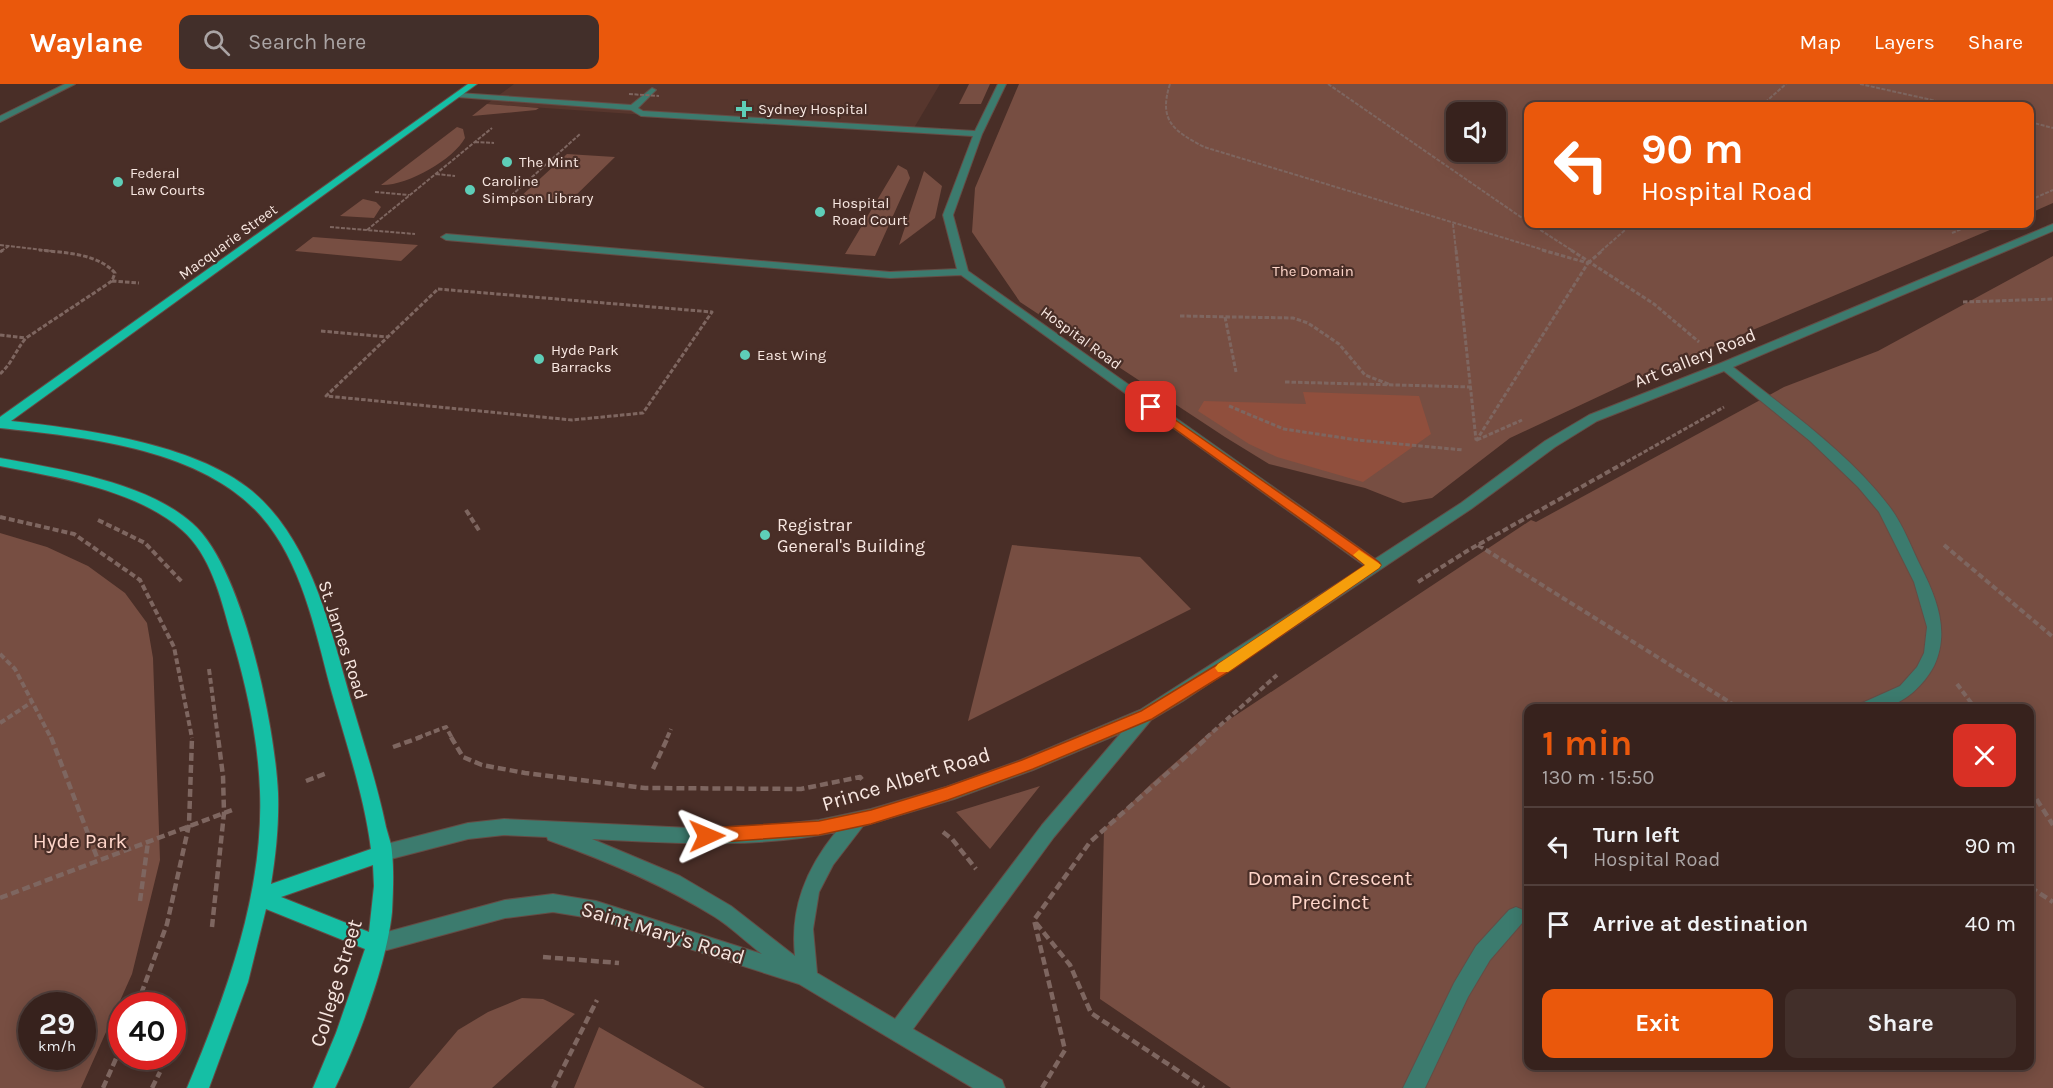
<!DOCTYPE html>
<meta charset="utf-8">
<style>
:root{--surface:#37221d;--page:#422f2a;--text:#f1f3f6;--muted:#aaa4a4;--line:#513f3b;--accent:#ea580c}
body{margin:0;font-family:Karla,sans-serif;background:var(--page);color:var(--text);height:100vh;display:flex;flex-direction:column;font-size:22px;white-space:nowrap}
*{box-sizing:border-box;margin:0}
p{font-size:20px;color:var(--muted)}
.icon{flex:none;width:33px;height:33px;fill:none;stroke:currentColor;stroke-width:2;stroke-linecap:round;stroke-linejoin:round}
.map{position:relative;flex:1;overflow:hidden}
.sheet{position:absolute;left:1524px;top:620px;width:510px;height:366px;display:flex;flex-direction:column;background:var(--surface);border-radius:12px;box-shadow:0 3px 15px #0003,0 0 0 2px var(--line)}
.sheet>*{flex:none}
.hud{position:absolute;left:1524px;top:18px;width:510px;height:126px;border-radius:12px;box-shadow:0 3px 15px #0003,0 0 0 2px var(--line);background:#ea580c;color:#fff;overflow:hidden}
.tools{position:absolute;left:1446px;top:18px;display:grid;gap:12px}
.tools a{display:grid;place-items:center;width:60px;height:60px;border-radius:12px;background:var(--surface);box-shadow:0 3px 15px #0003,0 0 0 2px var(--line);font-size:30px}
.speed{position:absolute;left:18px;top:908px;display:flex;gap:12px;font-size:30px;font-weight:700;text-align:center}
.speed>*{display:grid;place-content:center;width:78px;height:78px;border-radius:50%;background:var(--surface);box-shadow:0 3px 15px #0003,0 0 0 2px var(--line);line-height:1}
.speed small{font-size:15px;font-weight:400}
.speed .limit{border:9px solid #d22;background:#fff;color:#111}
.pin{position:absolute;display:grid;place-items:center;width:51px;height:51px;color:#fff;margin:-26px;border-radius:12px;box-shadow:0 3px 9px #0006}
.me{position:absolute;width:66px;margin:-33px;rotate:89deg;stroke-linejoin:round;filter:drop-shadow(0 0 4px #0008)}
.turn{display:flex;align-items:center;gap:21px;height:126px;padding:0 18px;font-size:27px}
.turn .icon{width:78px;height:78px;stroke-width:2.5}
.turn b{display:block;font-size:42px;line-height:51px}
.round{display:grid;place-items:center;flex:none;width:63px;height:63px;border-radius:12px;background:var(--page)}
.head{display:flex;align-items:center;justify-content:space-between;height:102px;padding:0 18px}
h1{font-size:36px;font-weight:700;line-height:45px;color:var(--accent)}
.action{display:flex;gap:12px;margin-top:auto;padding:12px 18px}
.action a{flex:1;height:69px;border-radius:12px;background:var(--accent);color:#fff;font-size:24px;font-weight:700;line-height:69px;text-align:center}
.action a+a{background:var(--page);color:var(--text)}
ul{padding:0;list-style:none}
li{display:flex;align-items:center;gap:18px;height:78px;padding:0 18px;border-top:2px solid var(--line)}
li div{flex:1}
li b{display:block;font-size:22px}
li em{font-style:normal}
header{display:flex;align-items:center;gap:36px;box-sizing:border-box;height:84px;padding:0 30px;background:var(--accent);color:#fff}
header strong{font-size:28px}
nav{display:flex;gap:33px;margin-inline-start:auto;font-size:21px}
.search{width:420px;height:54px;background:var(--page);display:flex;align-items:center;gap:15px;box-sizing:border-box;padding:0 21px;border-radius:12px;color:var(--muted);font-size:22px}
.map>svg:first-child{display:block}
.built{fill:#57362d}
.green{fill:#774e42;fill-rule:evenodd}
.forest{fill:#904f3d}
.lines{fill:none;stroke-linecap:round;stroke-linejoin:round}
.minor-casing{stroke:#654c45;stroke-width:2}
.major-casing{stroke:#654c45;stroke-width:2}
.path-far3{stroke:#7e6660;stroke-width:2;stroke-dasharray:4 1.5;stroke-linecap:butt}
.path-far2{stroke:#7e6660;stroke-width:3;stroke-dasharray:4.5 2;stroke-linecap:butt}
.path-far1{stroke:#7e6660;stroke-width:4;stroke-dasharray:6 3;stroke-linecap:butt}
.path{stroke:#7e6660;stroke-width:4.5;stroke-dasharray:8 4;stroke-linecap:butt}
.minor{fill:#3c7b6e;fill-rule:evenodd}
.major{fill:#15bfa5;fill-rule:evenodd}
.path-bridge{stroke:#7e6660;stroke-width:2;stroke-dasharray:4 1.5;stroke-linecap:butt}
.route{fill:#ea580c;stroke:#983908;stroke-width:1.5}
.slow{fill:#f59e0b}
.poi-dot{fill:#5eceb8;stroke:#492e27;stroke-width:2}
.labels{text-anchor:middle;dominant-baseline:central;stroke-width:4.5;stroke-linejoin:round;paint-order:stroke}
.far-poi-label{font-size:15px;fill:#f8e7e1;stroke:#492e27;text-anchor:start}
.far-street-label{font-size:15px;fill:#f8e7e1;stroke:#492e27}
.far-park-label{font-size:15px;fill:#ffd6ca;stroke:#492e27}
.street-label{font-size:18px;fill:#f8e7e1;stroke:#492e27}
.poi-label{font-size:18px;fill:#f8e7e1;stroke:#492e27;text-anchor:start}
.near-street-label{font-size:21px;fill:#f8e7e1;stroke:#492e27}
.near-park-label{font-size:21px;fill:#ffd6ca;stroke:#492e27}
</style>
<header>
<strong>Waylane</strong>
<div class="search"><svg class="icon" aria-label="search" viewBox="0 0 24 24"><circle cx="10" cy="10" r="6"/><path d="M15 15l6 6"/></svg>Search here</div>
<nav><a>Map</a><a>Layers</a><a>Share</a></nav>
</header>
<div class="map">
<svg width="2053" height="1004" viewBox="0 0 2053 1004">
<rect width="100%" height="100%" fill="#492e27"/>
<!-- built -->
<path class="built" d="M514,0H940L911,49L487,20Z"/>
<!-- green -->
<path class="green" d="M969,0H990L981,20H959Z
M1019,0H2053V119L2030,129V22H1528V140H2004L1634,296L1510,354L1432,414L1403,419L1365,404L1269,380L1225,353L1020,218L972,148L975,104ZM1456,28H1496V68H1456Z
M487,20L539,24L536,26L472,32Z
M457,43L463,45L465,54C453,76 407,102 381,101Z
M567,70L615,73L569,118L519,114Z
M898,81L907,86L910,94L875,172L845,170Z
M924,87L942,102L935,134L899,161Z
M363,115L376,118L381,123L374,134L340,132Z
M313,153L418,161L401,177L295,167Z
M2053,172V1004H1231L1100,915L1104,745L1152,699L1209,649L1531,436L1536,438L1784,303L1878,267ZM1528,624H2030V981H1528Z
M0,449L47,463L88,482L125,509L147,539L153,574L160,776L132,890L81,1004H0ZM32,921H82V972H32Z
M1012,461L1140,473L1191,525L968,637Z
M1040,702L990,765L956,728Z
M522,914L543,915L575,930L492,1004H409L458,946L488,928Z
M599,943L705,1004H574Z"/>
<!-- forest -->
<path class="forest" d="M1303,308L1419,312L1431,350L1363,398L1277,373L1249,360L1198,327L1204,317L1306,320Z"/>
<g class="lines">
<!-- minor casing -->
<g class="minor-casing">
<path id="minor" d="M65,0H75L0,38V32Z
M998,0H1006L982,50L953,131L968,187L1375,475L1461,419L1545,357L1589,331L1721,279L2053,140V147L1733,283C1787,326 1847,367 1889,422C1903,440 1911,463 1921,483C1937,515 1950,548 1934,582C1924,601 1904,620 1882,624C1875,625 1867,624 1860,624L1862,619L1900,602L1917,583L1924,569L1927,543L1914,498L1879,428L1858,403L1810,357L1724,287L1597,337L1555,363L1471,425L1183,617L1151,636L1054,753L913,945L1002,996L1005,1004H973L799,900L596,835L553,828L505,834L376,869L369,866L366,860L369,854L376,851L505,816L553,810L596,817L762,870C746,858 731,843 715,833C662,800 607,777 548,756L547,753L504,751L468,755L383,777L376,775L374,769L376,763L383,761L468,739L504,735L690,744L762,742L819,736L871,725L946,703L1021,676L1140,626L1365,482L961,191L890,194L446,156L441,153L446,150L890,188L957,185L943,131L973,52L641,32L631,26L458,13L454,11L458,9L631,21L652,4L656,6L638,24L643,27L975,47ZM1121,649L1042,741L895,935L817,889L813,845L819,808L833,781L863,742L954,715L1033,686ZM836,748C806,785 790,824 795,872L731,822L680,792L592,755C673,759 756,765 836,748Z
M1516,823L1523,826L1526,832L1523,838L1490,876L1468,913L1425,1004H1403L1454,899L1476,862L1509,826Z"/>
</g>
<!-- major casing -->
<g class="major-casing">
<path id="major" d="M468,0H477L11,337C83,345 194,359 252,407C315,460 332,554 355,630C366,667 378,704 386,743C388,751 392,761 392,769C394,787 393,809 392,828C387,879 358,957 335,1004H313L336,949L365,865L266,825L248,898L209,1004H187C226,911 264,809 260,707C258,653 246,599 230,547C221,514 210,470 182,446C137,406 57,393 0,382V374C60,385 146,398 192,439C243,483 275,643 278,709C279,739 276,770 271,800L371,765C364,710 345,656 330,602C315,545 301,477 261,432C201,364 84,353 0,344V333ZM373,781L374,802L369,848L281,813Z"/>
</g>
<!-- path-far3 -->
<path class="path-far3" d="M1170,0C1158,37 1174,47 1204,63L1547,167
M1328,0L1528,138
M1860,0L1959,22
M1761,22L1786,0
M2030,38L2053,44
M475,58L494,59
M436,90L455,92
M375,108L409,111
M2030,116L2053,106
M503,119L580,50
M1453,140L1456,167
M1531,140L1573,167
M330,143L415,150
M367,146L492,44
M1952,149L1974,140
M0,161L52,167
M1,167L9,162
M1601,167L1632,140"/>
<!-- path-far2 -->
<path class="path-far2" d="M1456,166L1476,356
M1571,166L1654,220L1699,258
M0,168L3,166
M1588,179L1603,166
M112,197L139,199
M438,205L712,228L643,329L572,336L326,312Z
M1963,218L2053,215
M1180,232L1293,234L1308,239L1339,260L1365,291L1391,301
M1225,233L1236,288
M321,247L388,253
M0,251L26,254
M0,290C13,278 15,267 26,254L112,197L115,189C97,169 65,169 39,166
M1285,298L1471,303
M1229,322L1284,345L1357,356L1463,366
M1477,356L1522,336
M1476,357L1588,179L1542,166
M1621,381L1724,323"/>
<!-- path-far1 -->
<path class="path-far1" d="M466,426L480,448
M0,433L74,450L140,496L174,563L192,654
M98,436L145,459L182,498
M1478,461L1739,624
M1944,461L2053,553
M1418,498L1467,467L1624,379
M0,570L15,585L51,654
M209,585L218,654
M1957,600L1975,624
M0,639L32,618
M417,654L446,643L452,654
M667,654L671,645
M1206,654L1277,591"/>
<!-- path -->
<path class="path" d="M51,653L98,776
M451,653L463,673L482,681L525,689L645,704L801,705L860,693L864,698
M393,663L421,653
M653,685L668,653
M306,697L327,689
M2030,705L2053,741
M943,748L952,755L976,785
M2030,803L2053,818
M0,814L232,726
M140,817L148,758
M1036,839L1070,881L1091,929L1204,1004
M212,843L224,729L223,692L218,653
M543,873L619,879
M137,921L167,840L189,741L192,653
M103,1004L122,961
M152,1004L160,988
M553,1004L597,916
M1042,1004L1065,966L1034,836L1090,758L1208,653"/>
<!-- minor -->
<use href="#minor" class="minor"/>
<!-- major -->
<use href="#major" class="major"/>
<!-- path-bridge -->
<path class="path-bridge" d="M629,10L659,12"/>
</g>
<!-- route -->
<path class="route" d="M1151,319L1379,478L1381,481L1379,484L1233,585L1152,635L1033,685L948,716L871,740L819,751L707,759L701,757L699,752L701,747L707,744L819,737L871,726L946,703L1022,676L1141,627L1223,577L1365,481L1147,325L1145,323Z"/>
<!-- slow -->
<path class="slow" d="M1359,466L1381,481L1379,484L1228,588H1218L1215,584L1218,580L1365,481L1353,471Z"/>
<!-- markers -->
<g class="poi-dot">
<path d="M741 16h6v6h6v6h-6v6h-6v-6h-6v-6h6z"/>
<circle cx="507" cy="78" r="6"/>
<circle cx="118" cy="98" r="6"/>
<circle cx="470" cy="106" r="6"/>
<circle cx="820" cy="128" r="6"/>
<circle cx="745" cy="271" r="6"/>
<circle cx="539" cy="275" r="6"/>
<circle cx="765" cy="451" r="6"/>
</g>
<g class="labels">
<!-- far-poi labels -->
<g class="far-poi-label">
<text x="758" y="25">Sydney Hospital</text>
<text x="519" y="78">The Mint</text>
<text x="130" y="89">Federal<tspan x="130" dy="17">Law Courts</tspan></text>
<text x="482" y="97">Caroline<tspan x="482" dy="17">Simpson Library</tspan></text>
<text x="832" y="119">Hospital<tspan x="832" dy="17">Road Court</tspan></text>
<text x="551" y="266">Hyde Park<tspan x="551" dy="17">Barracks</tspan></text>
<text x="757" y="271">East Wing</text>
</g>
<!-- far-street labels -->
<g class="far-street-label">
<text transform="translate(228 158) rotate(-36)">Macquarie Street</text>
<text transform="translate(1081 254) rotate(36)">Hospital Road</text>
</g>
<!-- far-park labels -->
<g class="far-park-label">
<text x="1313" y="187">The Domain</text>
</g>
<!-- street labels -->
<g class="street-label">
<text transform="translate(1695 274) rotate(-22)">Art Gallery Road</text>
<text transform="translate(343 556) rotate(72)">St. James Road</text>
</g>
<!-- poi labels -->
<g class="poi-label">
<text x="777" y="441">Registrar<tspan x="777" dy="21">General's Building</tspan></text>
</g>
<!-- near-street labels -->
<g class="near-street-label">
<text transform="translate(906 695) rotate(-17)">Prince Albert Road</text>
<text transform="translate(663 849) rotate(17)">Saint Mary's Road</text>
<text transform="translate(336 899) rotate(-73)">College Street</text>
</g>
<!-- near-park labels -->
<g class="near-park-label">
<text x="80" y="757">Hyde Park</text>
<text x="1330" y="794">Domain Crescent<tspan x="1330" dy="24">Precinct</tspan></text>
</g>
</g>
</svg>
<div class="tools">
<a><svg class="icon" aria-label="sound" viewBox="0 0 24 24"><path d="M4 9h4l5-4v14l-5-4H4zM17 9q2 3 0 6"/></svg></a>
</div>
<div class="speed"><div>29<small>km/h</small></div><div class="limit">40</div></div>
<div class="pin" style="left:1151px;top:323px;background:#d93025"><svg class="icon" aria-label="arrive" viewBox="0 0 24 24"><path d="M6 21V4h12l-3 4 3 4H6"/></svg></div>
<svg class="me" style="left:707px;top:752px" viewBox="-20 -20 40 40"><path d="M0-17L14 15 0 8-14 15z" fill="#ea580c" stroke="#fff" stroke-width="4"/></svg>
<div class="hud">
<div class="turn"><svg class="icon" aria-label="left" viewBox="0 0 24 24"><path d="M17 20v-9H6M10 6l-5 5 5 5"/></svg><div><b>90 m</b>Hospital Road</div></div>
</div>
<section class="sheet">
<div class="head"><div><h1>1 min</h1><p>130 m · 15:50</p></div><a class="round" style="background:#d93025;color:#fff"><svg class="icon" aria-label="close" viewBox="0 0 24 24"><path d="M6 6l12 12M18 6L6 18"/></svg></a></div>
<ul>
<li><svg class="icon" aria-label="left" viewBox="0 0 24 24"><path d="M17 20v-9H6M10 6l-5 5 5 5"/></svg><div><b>Turn left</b><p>Hospital Road</p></div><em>90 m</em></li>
<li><svg class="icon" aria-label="arrive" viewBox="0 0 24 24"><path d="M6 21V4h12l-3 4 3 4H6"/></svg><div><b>Arrive at destination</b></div><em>40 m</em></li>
</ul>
<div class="action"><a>Exit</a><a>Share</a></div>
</section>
</div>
